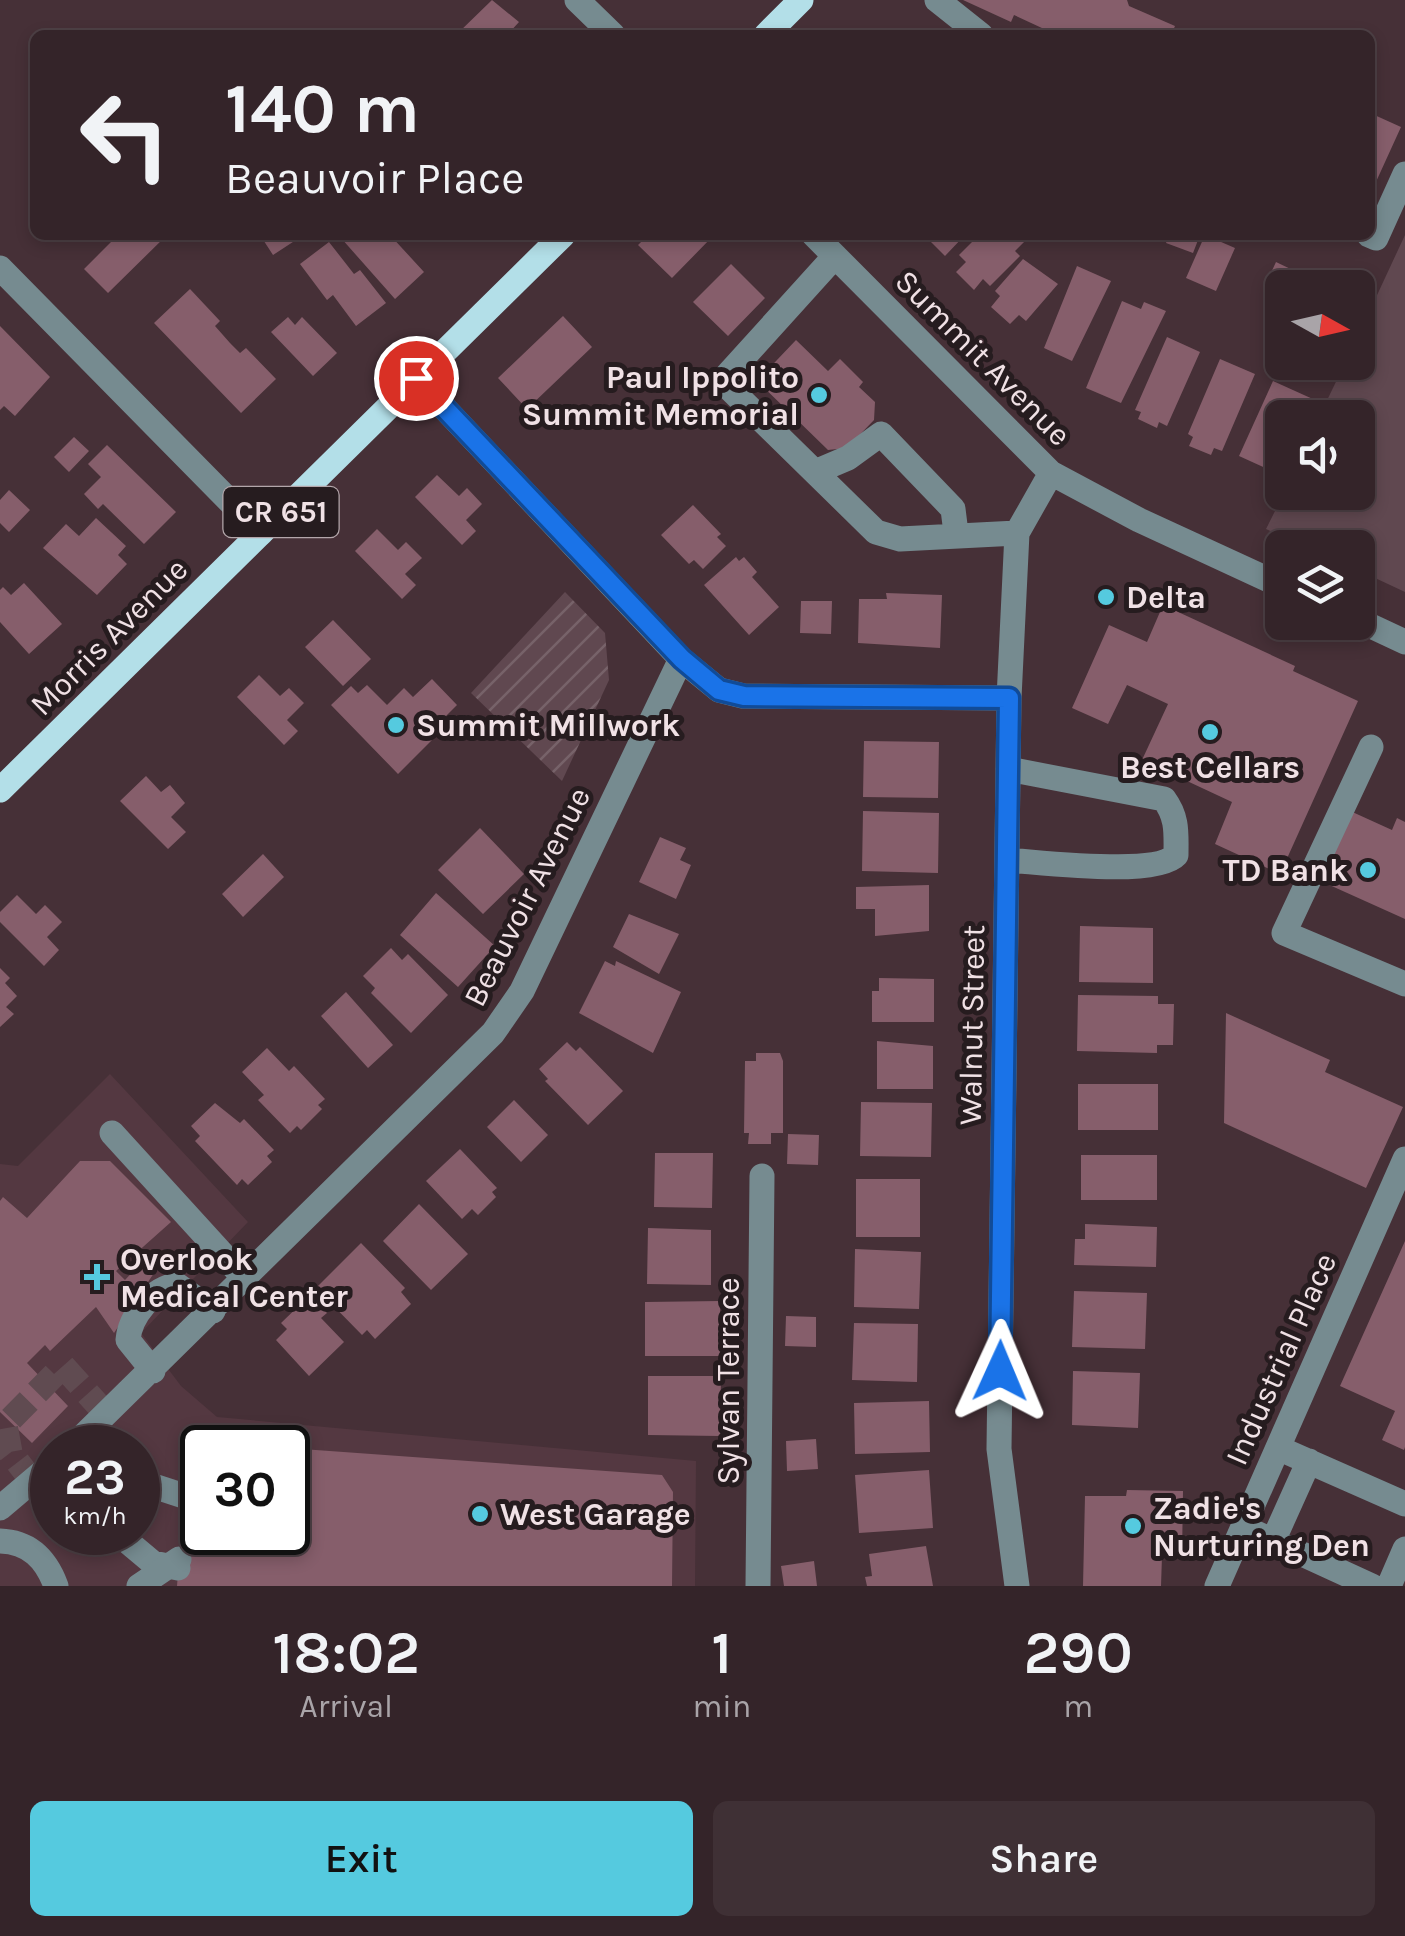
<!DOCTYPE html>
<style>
:root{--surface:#342429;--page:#3f3035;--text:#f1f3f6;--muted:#a9a4a8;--line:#4e4146;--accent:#55cadf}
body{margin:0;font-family:Karla,sans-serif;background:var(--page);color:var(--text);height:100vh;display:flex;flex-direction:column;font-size:38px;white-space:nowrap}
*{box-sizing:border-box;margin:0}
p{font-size:32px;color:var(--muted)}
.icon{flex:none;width:55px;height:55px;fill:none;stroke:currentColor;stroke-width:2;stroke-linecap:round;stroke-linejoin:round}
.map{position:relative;height:1586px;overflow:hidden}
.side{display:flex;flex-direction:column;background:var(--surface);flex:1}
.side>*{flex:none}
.banner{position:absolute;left:30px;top:30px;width:1345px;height:210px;border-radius:15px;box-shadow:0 5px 15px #0003,0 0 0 2px var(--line);background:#342429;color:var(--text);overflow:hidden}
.needle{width:65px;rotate:98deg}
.buttons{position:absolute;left:1265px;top:270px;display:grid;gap:20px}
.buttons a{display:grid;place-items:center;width:110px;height:110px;border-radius:15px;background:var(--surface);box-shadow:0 5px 15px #0003,0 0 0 2px var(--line);font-size:50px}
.speed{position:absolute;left:30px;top:1425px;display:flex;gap:20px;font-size:50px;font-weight:700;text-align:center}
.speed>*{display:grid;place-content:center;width:130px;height:130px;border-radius:50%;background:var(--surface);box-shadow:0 5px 15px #0003,0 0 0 2px var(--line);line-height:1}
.speed small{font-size:25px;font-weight:400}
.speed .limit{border:5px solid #111;border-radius:15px;background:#fff;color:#111}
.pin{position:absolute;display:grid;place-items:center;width:85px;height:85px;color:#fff;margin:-42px;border:5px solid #fff;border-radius:50%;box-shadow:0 2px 10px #0007}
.me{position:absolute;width:110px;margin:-55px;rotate:1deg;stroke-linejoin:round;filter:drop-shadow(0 0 8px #0008)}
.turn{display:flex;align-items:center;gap:35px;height:210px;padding:0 30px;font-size:45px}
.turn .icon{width:130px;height:130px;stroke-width:2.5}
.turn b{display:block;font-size:70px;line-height:85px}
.eta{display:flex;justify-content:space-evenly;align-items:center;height:170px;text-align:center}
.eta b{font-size:60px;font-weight:600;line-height:70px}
.primary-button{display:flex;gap:20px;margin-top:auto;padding:20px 30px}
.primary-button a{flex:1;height:115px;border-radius:15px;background:var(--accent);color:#111;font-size:40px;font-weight:600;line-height:115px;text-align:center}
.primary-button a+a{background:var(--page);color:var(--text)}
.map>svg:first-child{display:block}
.built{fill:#543841;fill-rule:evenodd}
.park{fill:#604850}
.garden{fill:url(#garden-furrows)}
.building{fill:#865e6b}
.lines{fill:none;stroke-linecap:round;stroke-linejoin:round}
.minor-tunnel{stroke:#604b51;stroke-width:25;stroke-dasharray:25 12;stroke-linecap:butt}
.minor{stroke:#768b90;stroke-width:25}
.major{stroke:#b3dfe8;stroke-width:25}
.minor-bridge{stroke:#768b90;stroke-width:25}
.route-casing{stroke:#114b97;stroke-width:25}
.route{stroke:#1a73e8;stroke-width:18}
.poi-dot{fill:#55cadf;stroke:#261c1f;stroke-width:4}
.labels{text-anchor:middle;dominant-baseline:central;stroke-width:10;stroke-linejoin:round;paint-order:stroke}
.shield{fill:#261c1f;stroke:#b3a6aa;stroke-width:2.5}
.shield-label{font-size:30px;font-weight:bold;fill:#f0e1e5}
.street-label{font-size:32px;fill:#f0e1e5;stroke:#261c1f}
.poi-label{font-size:32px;font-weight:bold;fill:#f0e1e5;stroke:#261c1f;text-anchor:start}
</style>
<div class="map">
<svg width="1405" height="1586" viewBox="0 0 1405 1586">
<defs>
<pattern id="garden-furrows" width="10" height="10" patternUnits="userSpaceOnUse" patternTransform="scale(2.5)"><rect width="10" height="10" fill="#604850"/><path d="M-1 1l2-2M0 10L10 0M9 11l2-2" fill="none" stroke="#776269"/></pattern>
</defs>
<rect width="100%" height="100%" fill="#463037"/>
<!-- built -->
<path class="built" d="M110,1074L248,1222L141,1333L181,1386L217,1417L696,1461L695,1586H0V1164L18,1166ZM52,1448H138V1532H52ZM202,1448H288V1532H202Z"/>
<!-- park -->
<path class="park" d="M1405,235V592L1358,570V548L1307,547L1266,529L1284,493L1358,492V418L1319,417L1345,363L1358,362V336Z"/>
<!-- garden -->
<path class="garden" d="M565,592L605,633L609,680L562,781L471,693Z"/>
<!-- building -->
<path class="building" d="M492,0L519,22L507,35H456Z
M963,0H1127L1129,6L1175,26L1171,35H1057L1014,15L1011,22Z
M1370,113L1401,127L1375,184L1370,182Z
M118,235H167L108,293L84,269Z
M260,235H293L296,240L273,255Z
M344,235H390L424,272L395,299L341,238Z
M648,235H714L672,278L638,245Z
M924,235H965L945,256Z
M979,235L1028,238L1015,251L1020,256L990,286L983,279L974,290L956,272L966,262L959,255Z
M1169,235H1200L1193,253L1166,243Z
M1205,235L1235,248L1216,291L1186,278Z
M329,242L354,274L360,270L386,303L356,326L333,295L327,300L300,264Z
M1023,259L1058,284L1026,321L1019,315L1010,324L991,307L1000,296L995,291Z
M1276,262L1301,274L1295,288H1282V299L1263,290Z
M731,264L765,298L728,336L693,302Z
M1077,266L1111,281L1072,361L1044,348Z
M190,289L220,321L215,326L230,343L240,353L246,348L276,379L241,413L154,323Z
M1122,301L1141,309L1144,302L1166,311L1121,403L1086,388Z
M563,316L592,347L527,409L498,378Z
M288,317L295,325L302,317L337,353L313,376L271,332Z
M0,326L50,377L15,416L4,406L0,410Z
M1167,337L1200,352L1167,426L1159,422L1157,428L1138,419L1141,412L1135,410Z
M796,340L828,371L840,359L863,382L859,387L875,402L874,420L847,448L828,450L757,381Z
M1220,359L1255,374L1222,451L1214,448L1211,455L1189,446L1193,437L1188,434Z
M1273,381L1315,400L1307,418H1282L1281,475L1239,456Z
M74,437L89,451L69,472L54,457Z
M107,445L176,512L144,544L103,504L98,509L84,494L101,477L88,464Z
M437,475L459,496L467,488L482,504L466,520L476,531L462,545L415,497Z
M9,490L30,510L9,532L0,523V500Z
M693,505L721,534L717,537L726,546L703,569L694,560L689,564L661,535Z
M96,518L126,546L118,555L127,564L97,595L43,548L66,524L79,536Z
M377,529L398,550L406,542L422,558L405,574L416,585L402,599L355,551Z
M736,557L739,561L744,557L757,572L752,577L779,607L749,635L704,585Z
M24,583L62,624L29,654L0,622V590L3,587L11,595Z
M886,593L942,595L940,648L858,643L859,599H887Z
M801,601H832L831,634L800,633Z
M1163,605L1295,666L1293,671L1358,701L1280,874L1215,844L1232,802L1142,760L1168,704L1127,685L1108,724L1072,708L1109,625L1147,642Z
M333,620L371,659L343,686L305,647Z
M259,675L280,696L289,688L304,703L287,720L298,731L284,745L237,697Z
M432,679L457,705L440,722L445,727L398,774L331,705L351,686L358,693L367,685L387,705L404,688L413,697Z
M864,741L939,742L938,798L863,797Z
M146,776L161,792L170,785L185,803L171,817L186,832L168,849L120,801Z
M1348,810L1392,830L1397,818L1405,822V919L1325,883L1336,857L1329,854Z
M863,811L939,813L938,873L862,871Z
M480,828L524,874L483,914L438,870Z
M660,837L686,848L680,860L691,865L676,899L639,882Z
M263,854L284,877L243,917L222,894Z
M929,885V931L875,936V909H856V887Z
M436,893L495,946L458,987L400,935Z
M17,895L36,914L45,905L62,922L47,937L59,950L44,966L0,922V912Z
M629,914L679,934L659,974L613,947Z
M1080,926L1153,928V983L1079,982Z
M391,948L402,960L408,954L448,995L411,1033L371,993L375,988L363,976Z
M605,961L615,966L616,961L681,992L653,1053L579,1013Z
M0,968L10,978L5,983L17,996L6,1007L14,1014L0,1027Z
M879,978L934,979V1022H872V991H879Z
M346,992L393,1045L368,1068L321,1016Z
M1078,995L1158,996V1004H1174L1173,1045H1157V1053L1077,1051Z
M1226,1013L1330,1060L1325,1072L1403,1107L1366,1188L1224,1123Z
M877,1041L933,1046V1089H877Z
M567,1042L576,1051L580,1047L623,1091L588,1125L545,1081L548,1079L539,1069Z
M267,1048L289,1071L294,1066L325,1099L318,1105L322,1109L301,1130L297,1126L290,1133L258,1100L264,1095L242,1072Z
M756,1053H780L783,1061V1133H771V1144H748L749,1133H744L745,1061H756Z
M1078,1084H1158V1130H1078Z
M514,1100L548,1135L521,1162L487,1127Z
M861,1102L932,1103L931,1157L860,1156Z
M215,1103L240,1123L244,1119L274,1150L267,1156L272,1162L248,1185L242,1179L237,1185L195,1141L200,1136L191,1126Z
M788,1134L819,1135L818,1165L787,1164Z
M460,1149L497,1188L492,1192L496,1197L478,1215L472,1209L462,1219L426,1181Z
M655,1153H713L712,1208L654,1207Z
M1081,1155H1157V1200H1081Z
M80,1161H110L171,1222L116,1271L125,1280L139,1265L154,1273L114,1333L96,1307L50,1351L45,1345L27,1363L68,1406L32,1443L0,1412V1201L3,1197L27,1218Z
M856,1179H920V1237H856Z
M419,1204L468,1254L431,1290L383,1241Z
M1085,1224L1157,1227L1156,1267L1074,1265L1075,1239H1085Z
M648,1228L711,1230V1285L647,1284Z
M1405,1241V1447L1404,1450L1382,1440L1395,1411L1340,1386Z
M361,1243L405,1288L401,1292L411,1304L375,1339L367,1330L362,1335L316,1288Z
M855,1249L921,1252L919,1309L854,1307Z
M1074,1291L1147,1293L1145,1349L1072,1347Z
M310,1295L327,1313L321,1318L344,1342L309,1376L276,1340L287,1329L281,1323Z
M720,1301L721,1356H645V1302Z
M786,1316L816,1317V1347L785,1346Z
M854,1323L918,1324L917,1382L852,1380Z
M1073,1371L1140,1373L1138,1428L1072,1425Z
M648,1376H721L720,1436L648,1435Z
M929,1401L930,1452L855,1454L854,1403Z
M816,1439L818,1469L787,1471L786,1441Z
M288,1448L662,1475L673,1492L672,1586H177L186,1470L195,1454L202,1451V1532H288Z
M929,1470L933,1528L859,1533L855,1475Z
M1127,1490L1183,1491L1182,1557L1162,1556L1161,1586H1083L1085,1496H1126Z
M926,1546L933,1586H867L865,1577L872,1576L869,1554Z
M814,1561L817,1586H784L781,1566Z"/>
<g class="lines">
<!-- minor-tunnel -->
<path class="minor-tunnel" d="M33,1482L10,1452L5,1425L63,1366L107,1415"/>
<!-- minor -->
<path class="minor" d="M577,0L613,35
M937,0L981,35
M814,235L1051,473L1139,520L1282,586
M1369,235L1376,238L1405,174
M835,256L722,381L876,532L900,539L1017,533
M0,268L261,533
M417,379L681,659L719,690L743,696L1009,698
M815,472L848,458L881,434L953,509L956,533
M1358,620L1405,642
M1371,747L1284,933L1405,984
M1007,860C1040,862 1156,877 1176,855C1176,833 1178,818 1164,799L1008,769
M112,1133L245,1279
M153,1371L128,1340C130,1316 153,1288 177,1285L213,1311
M71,1448L493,1033L522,991L681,659
M1278,1448L1405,1504
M138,1481L184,1496
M0,1508L52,1464
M1243,1527L1372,1586
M116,1532L153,1563L178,1568
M0,1541C30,1542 46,1559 56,1586
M1273,1541L1309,1461
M758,1586L762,1176
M1017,1586L999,1449L1009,698L1017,533L1051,473
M1217,1586L1405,1159
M1389,1586L1405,1549"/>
<!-- major -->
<path class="major" d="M766,35L801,0
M0,790L563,235"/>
<!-- minor-bridge -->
<path class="minor-bridge" d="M139,1586L179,1559"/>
</g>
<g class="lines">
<!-- route casing -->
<g class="route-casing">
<path id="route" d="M416,378L682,659L719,690L744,696L1009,698L1000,1371"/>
</g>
<!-- route -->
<use href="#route" class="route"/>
</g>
<!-- markers -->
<g class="poi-dot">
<circle cx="819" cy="395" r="10"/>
<circle cx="1106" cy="597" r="10"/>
<circle cx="396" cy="725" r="10"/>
<circle cx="1210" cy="732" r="10"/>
<circle cx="1368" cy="870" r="10"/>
<path d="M92 1262h10v10h10v10h-10v10h-10v-10h-10v-10h10z"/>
<circle cx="480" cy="1514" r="10"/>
<circle cx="1133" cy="1526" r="10"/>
</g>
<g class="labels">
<!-- shield labels -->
<rect class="shield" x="223.5" y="487" width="115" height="50" rx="8"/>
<g class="shield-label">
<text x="281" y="512">CR 651</text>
</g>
<!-- street labels -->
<g class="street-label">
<text transform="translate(983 358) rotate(45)">Summit Avenue</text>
<text transform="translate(109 637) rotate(-45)">Morris Avenue</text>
<text transform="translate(527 897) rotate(-63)">Beauvoir Avenue</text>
<text transform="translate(972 1025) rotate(-89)">Walnut Street</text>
<text transform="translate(1281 1359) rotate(-66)">Industrial Place</text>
<text transform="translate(728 1381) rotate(-90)">Sylvan Terrace</text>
</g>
<!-- poi labels -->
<g class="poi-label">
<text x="799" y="377" text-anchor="end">Paul Ippolito<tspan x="799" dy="37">Summit Memorial</tspan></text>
<text x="1126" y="597">Delta</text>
<text x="416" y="725">Summit Millwork</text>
<text x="1210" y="767" text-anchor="middle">Best Cellars</text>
<text x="1348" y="870" text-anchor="end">TD Bank</text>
<text x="120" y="1259">Overlook<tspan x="120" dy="37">Medical Center</tspan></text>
<text x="1153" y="1508">Zadie's<tspan x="1153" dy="37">Nurturing Den</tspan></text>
<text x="500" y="1514">West Garage</text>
</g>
</g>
</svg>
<div class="buttons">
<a><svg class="needle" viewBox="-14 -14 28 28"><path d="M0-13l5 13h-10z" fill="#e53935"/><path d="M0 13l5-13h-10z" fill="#a9a4a8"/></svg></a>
<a><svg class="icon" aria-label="sound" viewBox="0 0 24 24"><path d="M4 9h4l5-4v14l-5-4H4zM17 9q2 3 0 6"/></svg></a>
<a><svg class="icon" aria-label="layers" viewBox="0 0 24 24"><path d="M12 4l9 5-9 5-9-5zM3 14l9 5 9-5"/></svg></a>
</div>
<div class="speed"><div>23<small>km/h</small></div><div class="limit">30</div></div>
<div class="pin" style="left:416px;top:378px;background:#d93025"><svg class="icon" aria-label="arrive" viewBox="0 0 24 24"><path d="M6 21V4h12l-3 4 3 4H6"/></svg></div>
<svg class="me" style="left:1000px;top:1371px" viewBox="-20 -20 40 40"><path d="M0-17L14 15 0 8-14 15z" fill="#1a73e8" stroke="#fff" stroke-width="4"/></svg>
<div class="banner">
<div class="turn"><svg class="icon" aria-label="left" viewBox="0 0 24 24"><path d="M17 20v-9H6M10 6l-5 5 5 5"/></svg><div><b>140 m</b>Beauvoir Place</div></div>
</div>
</div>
<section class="side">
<div class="eta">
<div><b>18:02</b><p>Arrival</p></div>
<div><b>1</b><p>min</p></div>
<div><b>290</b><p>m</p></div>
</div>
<div class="primary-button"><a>Exit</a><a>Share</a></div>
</section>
